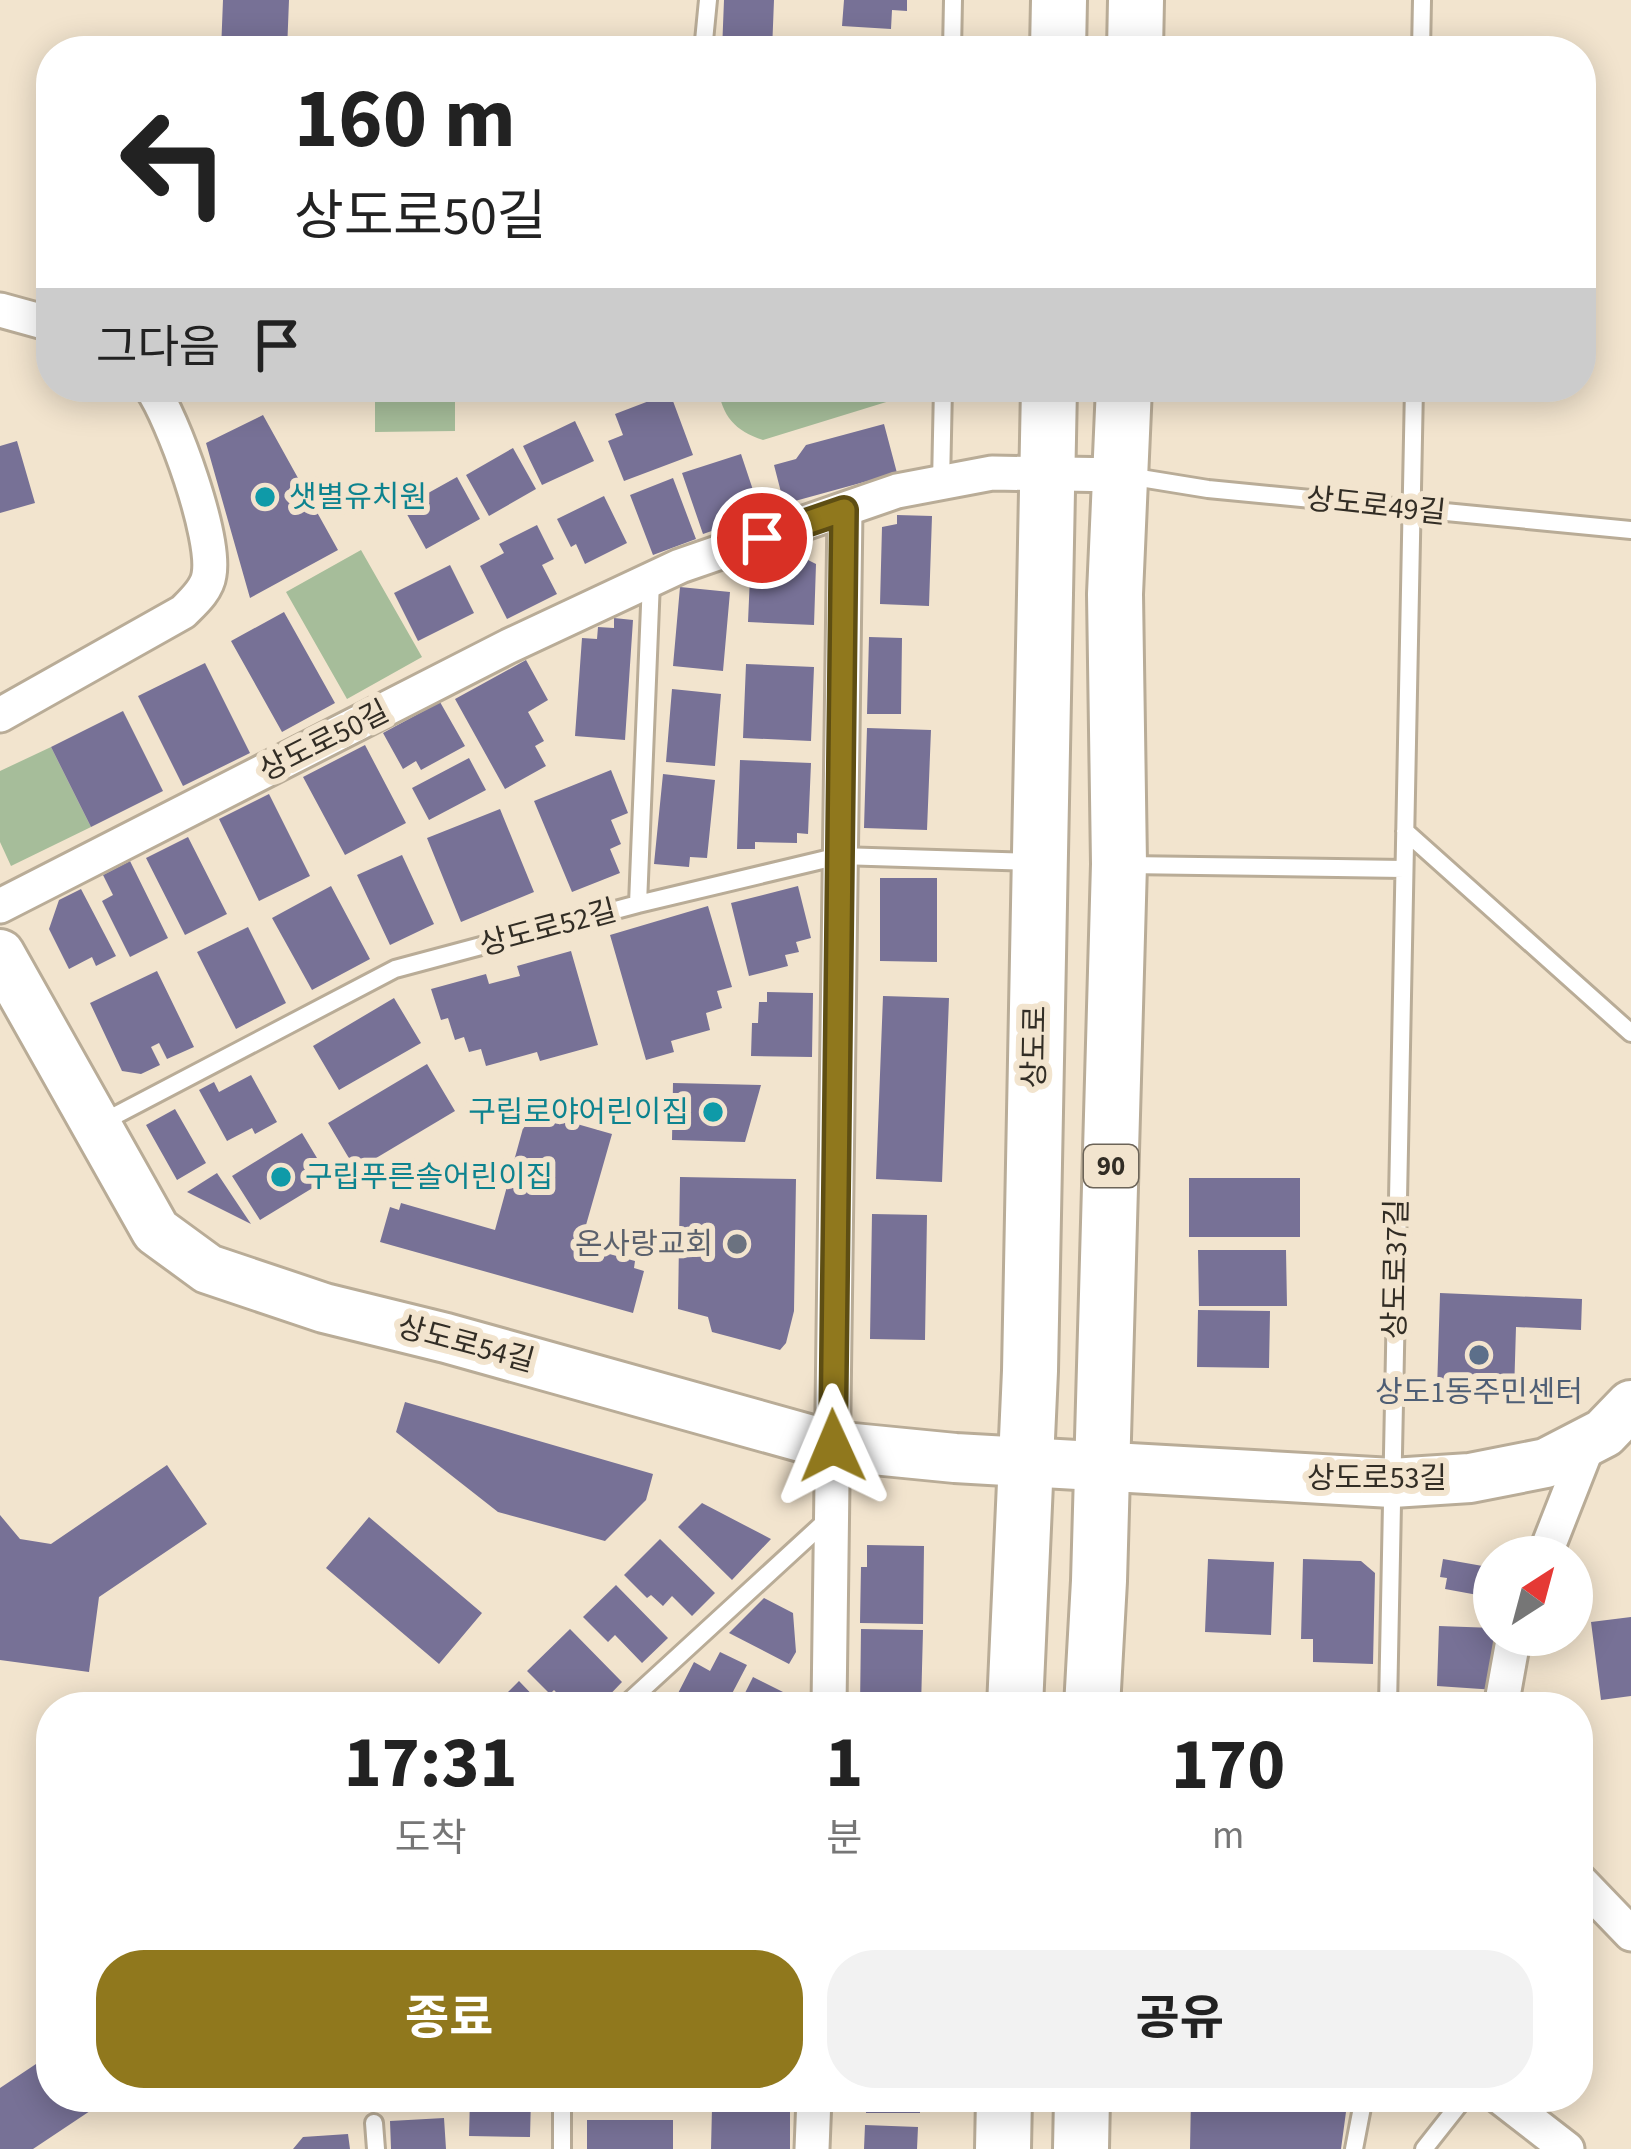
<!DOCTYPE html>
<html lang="ko">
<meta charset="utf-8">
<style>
:root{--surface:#fff;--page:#f2f2f2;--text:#222;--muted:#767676;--accent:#90781d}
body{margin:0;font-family:"Source Sans 3","Noto Sans KR",sans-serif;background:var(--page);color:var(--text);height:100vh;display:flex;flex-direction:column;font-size:45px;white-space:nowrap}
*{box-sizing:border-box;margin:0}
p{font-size:39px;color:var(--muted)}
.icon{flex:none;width:66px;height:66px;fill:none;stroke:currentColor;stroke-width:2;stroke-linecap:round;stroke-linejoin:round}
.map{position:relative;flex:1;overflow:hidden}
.panel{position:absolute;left:36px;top:1692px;width:1557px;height:420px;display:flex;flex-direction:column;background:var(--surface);border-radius:48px;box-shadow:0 6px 30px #0003}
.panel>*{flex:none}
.top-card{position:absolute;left:36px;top:36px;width:1560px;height:366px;border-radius:48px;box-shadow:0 6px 30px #0003;background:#fff;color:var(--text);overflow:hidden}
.needle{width:78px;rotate:36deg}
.tools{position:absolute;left:1473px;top:1536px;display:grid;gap:24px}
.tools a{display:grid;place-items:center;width:120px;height:120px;border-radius:50%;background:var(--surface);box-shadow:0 6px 30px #0003;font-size:60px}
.pin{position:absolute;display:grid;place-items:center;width:102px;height:102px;color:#fff;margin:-51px;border:6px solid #fff;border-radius:50%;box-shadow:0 3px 12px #0007}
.me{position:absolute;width:132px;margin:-66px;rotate:359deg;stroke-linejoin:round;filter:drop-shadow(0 0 9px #0008)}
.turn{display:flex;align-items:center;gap:42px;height:252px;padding:0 60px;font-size:54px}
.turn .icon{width:156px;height:156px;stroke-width:2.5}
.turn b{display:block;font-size:84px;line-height:102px}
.then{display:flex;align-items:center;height:114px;padding:0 60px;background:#0003;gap:24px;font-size:45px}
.eta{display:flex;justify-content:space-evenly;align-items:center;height:204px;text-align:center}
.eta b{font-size:72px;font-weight:700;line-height:84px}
.primary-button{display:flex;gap:24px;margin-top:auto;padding:24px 60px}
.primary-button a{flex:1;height:138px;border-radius:48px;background:var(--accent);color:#fff;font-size:48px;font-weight:700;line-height:138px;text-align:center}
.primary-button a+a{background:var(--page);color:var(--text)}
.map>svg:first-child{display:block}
.green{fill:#a6bd9a}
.building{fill:#777196}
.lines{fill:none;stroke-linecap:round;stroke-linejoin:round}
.lane-casing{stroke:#b9ac97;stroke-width:22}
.street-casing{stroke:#b9ac97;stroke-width:39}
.secondary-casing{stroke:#b9ac97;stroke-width:54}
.primary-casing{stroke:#b9ac97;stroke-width:60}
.lane{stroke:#fff;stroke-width:16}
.street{stroke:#fff;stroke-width:33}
.secondary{stroke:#fff;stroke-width:48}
.primary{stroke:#fff;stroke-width:54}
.route-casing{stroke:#5e4e13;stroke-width:30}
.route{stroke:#90781d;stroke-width:21}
.culture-dot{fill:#0f9aa8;stroke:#f2e4ce;stroke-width:4.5}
.worship-dot{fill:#6b7280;stroke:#f2e4ce;stroke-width:4.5}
.service-dot{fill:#5c6f8a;stroke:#f2e4ce;stroke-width:4.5}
.labels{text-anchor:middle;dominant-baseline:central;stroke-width:12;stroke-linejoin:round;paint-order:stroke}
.shield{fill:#f2e4ce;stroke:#6c6458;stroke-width:3}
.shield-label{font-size:27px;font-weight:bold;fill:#322d25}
.culture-label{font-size:30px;fill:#0d838f;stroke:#f2e4ce;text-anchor:start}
.street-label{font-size:30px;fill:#322d25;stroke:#f2e4ce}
.worship-label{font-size:30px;fill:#5b616d;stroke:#f2e4ce;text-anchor:end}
.service-label{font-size:30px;fill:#4e5e75;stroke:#f2e4ce}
</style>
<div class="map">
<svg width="1631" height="2149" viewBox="0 0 1631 2149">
<rect width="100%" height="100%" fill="#f2e4ce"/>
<!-- green -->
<path class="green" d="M718,387H917L909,395L763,440C735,431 722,416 718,387Z
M375,400H455V431L375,432Z
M361,550L422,657L347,699L286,592Z
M51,747L91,827L11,866L0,842V771Z"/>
<!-- building -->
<path class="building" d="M223,0H289L287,51H221Z
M724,0H774L772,51H722Z
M844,0H907V11L892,10L891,29L842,26Z
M670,393L693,455L624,481L608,441L623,435L615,414Z
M263,415L338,550L250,598L206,443Z
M575,421L594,461L542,485L523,446Z
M884,424L897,473L784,504L774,465L796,459L806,445Z
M17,441L35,503L0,513V446Z
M513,448L536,489L489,516L466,475Z
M741,454L761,514L703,534L682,473Z
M457,477L480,519L426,549L403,507Z
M673,478L696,539L653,555L630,495Z
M604,496L627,543L585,564L576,544L571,547L557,519Z
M897,515L932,516L929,606L880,604L882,527L897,524Z
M537,525L554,559L542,565L557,594L507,619L480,566L504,553L499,544Z
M794,553L816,564L814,625L748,622L750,576Z
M450,565L474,613L418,641L394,593Z
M680,587L730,592L723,671L673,666Z
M284,612L335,703L282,732L231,641Z
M614,618L633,620L625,740L575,736L582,638L597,639L598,627L614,628Z
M869,637L902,638L901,714H867Z
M526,660L548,700L528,712L544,741L535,746L546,766L505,789L455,699Z
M205,663L250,753L183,786L138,696Z
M746,664L814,667L811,741L743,738Z
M672,689L721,694L715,766L666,762Z
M440,702L465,746L421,770L416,761L403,769L383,733Z
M123,711L163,791L91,827L51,747Z
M867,728L931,730L927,830L864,828Z
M365,745L406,823L345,855L303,777Z
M469,758L486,790L429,820L412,788Z
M740,760L811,763L808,834L797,833V843L755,842V849H737Z
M611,770L628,813L611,820L621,844L610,849L620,873L572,892L534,801Z
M663,774L715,780L707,858L690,857L689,867L654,864Z
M269,794L310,876L259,901L219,819Z
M500,809L534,892L461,922L427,838Z
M188,837L227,914L185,935L146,858Z
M402,855L434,924L390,945L357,875Z
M130,861L168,938L130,957L102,901L113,895L103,875Z
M880,878H937V962L880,961Z
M331,886L370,959L312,990L272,918Z
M798,886L811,938L796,942L799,952L785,955L788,966L749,976L731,903Z
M81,889L116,956L96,966L92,957L69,969L49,929L59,900Z
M708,906L732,987L717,991L722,1008L706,1013L710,1030L671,1041L674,1052L646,1060L610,935Z
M248,927L286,1003L236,1029L197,952Z
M571,951L598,1045L540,1061L537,1052L486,1066L481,1049L469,1052L464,1037L455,1040L448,1018L441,1020L431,989L486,974L489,984L520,976L517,966Z
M157,971L194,1047L167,1059L159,1043L151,1047L160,1065L141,1074L122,1071L90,1003Z
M767,992L813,993L812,1057L751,1056L752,1023H758L759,1002H767Z
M883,996L949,998L942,1182L876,1179Z
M394,998L421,1043L339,1090L313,1046Z
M427,1064L455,1111L356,1170L328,1123Z
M251,1075L277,1122L255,1134L252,1128L227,1141L199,1090L214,1082L219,1092Z
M673,1083L761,1085L745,1142L672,1140Z
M175,1109L206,1163L177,1180L146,1125Z
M528,1110L612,1134L580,1246L635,1261L634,1268L644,1271L633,1313L380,1242L390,1207L399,1210L401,1203L495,1230Z
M302,1133L329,1178L260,1220L232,1176Z
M217,1173L251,1224L187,1192Z
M680,1177L796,1179L794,1311L786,1343L780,1350L712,1332L708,1317L678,1309Z
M1189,1178H1300V1237H1189Z
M872,1214L927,1215L925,1340L870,1339Z
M1198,1250H1286L1287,1306H1199Z
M1440,1293L1582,1299L1581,1330L1516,1327L1514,1393L1437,1390Z
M1198,1310L1270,1311L1269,1368L1197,1367Z
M405,1402L653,1474L646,1500L605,1541L498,1512L396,1432Z
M167,1465L207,1524L99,1597L89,1672L0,1660V1515L20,1539L51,1544Z
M702,1503L771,1539L732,1580L678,1527Z
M369,1517L482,1613L439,1664L326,1568Z
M660,1539L715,1593L692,1616L672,1596L663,1606L651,1595L647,1598L624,1575Z
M867,1545L924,1546L923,1624L860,1623L861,1567H867Z
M1208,1559L1274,1562L1271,1635L1205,1632Z
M1303,1559L1361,1561L1375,1573L1373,1664L1313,1662V1639H1301Z
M1443,1559L1494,1568V1598L1445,1589L1447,1578L1440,1577Z
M616,1585L668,1638L642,1663L615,1635L608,1642L583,1617Z
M764,1598L793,1613L796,1652L789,1664L729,1633Z
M1631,1617V1696L1601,1700L1591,1622Z
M1439,1626L1494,1628V1635H1499L1496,1690L1437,1686Z
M570,1629L622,1682L600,1705L592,1698L582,1707H570L554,1690L550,1694L527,1671Z
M861,1629L923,1630L921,1707H860Z
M720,1652L747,1665L725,1707H671L694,1662L710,1671Z
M753,1677L799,1700L795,1707H738Z
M519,1681L544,1707H493Z
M51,2054V2097H111L33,2149H0V2088Z
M470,2097H531L530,2137L469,2136Z
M866,2097H920V2113H866Z
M1191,2097H1348L1341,2149H1190Z
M712,2108L790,2109V2149H711Z
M444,2118L446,2149H391L390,2121Z
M587,2120H673V2149H587Z
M865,2125L918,2127L917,2149H864Z
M348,2134L350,2149H293L303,2137Z"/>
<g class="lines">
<!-- lane casing -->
<g class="lane-casing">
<path id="lane" d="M703,51L708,0
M952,51L953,0
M1421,51L1422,0
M1128,476L1208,489L1631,530
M941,484L943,387
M1405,831L1631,1033
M1126,865L1404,869
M638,904L651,581
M101,1123L395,969L638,904L839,856L1031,862
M623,1707L828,1519
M1388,1707L1414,387
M374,2123L376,2149
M562,2149V2097
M1354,2149L1364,2097
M1424,2149L1465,2097"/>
</g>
<!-- street casing -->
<g class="street-casing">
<path id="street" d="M0,310L51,324
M0,715L183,612C193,602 207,590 209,575C216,537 173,418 151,387
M0,906L509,646L680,566L897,491L992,473L1122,475
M1544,1557L1590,1440
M829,1707L845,510
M1501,1707L1514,1635
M1578,1879L1631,1934
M1500,2097L1567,2149
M812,2149L814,2097"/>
</g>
<!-- secondary casing -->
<g class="secondary-casing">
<path id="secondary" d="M0,954L156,1231L208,1269L324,1308L446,1338L833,1446L955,1458L1392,1483L1470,1478L1546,1463L1604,1433L1631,1405"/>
</g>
<!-- primary casing -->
<g class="primary-casing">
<path id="primary" d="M1058,51L1059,0
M1135,51L1136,0
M1015,1707L1030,1371L1049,387
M1092,1707L1099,1581L1119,864L1115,594L1124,387
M1003,2149L1004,2097
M1081,2149L1082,2097"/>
</g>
<!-- lane -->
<use href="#lane" class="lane"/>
<!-- street -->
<use href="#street" class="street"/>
<!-- secondary -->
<use href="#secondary" class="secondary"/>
<!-- primary -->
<use href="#primary" class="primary"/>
</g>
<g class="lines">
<!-- route casing -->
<g class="route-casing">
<path id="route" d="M762,538L844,510L833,1446"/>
</g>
<!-- route -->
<use href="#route" class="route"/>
</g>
<!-- markers -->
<g class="culture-dot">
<circle cx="265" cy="497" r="12"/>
<circle cx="713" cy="1112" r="12"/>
<circle cx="281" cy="1177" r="12"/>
</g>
<circle class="worship-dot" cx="737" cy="1244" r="12"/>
<circle class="service-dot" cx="1479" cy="1355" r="12"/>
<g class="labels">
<!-- shield labels -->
<rect class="shield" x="1084" y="1145" width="54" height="42" rx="9"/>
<g class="shield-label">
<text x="1111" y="1166">90</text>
</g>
<!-- culture labels -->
<g class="culture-label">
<text x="289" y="497">샛별유치원</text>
<text x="689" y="1112" text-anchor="end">구립로야어린이집</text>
<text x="305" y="1177">구립푸른솔어린이집</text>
</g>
<!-- street labels -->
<g class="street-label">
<text transform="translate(1376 506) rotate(6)">상도로49길</text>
<text transform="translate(324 741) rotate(-27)">상도로50길</text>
<text transform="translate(548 928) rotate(-15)">상도로52길</text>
<text transform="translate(1035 1047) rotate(-89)">상도로</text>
<text transform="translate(1396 1269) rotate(-89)">상도로37길</text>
<text transform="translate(466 1344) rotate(15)">상도로54길</text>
<text x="1377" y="1478">상도로53길</text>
</g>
<!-- worship labels -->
<g class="worship-label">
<text x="713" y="1244">온사랑교회</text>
</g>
<!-- service labels -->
<g class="service-label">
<text x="1479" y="1392">상도1동주민센터</text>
</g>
</g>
</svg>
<div class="tools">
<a><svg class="needle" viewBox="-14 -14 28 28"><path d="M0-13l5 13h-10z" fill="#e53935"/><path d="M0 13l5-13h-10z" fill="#767676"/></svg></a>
</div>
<div class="pin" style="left:762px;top:538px;background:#d93025"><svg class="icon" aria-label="arrive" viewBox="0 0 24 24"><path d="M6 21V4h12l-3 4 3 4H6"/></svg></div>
<svg class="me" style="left:833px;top:1446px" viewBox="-20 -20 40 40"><path d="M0-17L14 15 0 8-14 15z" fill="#90781d" stroke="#fff" stroke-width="4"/></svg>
<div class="top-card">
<div class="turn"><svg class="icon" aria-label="left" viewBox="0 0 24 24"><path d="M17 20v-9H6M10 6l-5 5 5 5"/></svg><div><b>160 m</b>상도로50길</div></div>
<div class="then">그다음<svg class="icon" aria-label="arrive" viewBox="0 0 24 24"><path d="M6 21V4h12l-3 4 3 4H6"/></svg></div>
</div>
<section class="panel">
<div class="eta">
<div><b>17:31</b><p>도착</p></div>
<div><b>1</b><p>분</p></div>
<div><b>170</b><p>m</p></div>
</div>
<div class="primary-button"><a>종료</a><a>공유</a></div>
</section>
</div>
